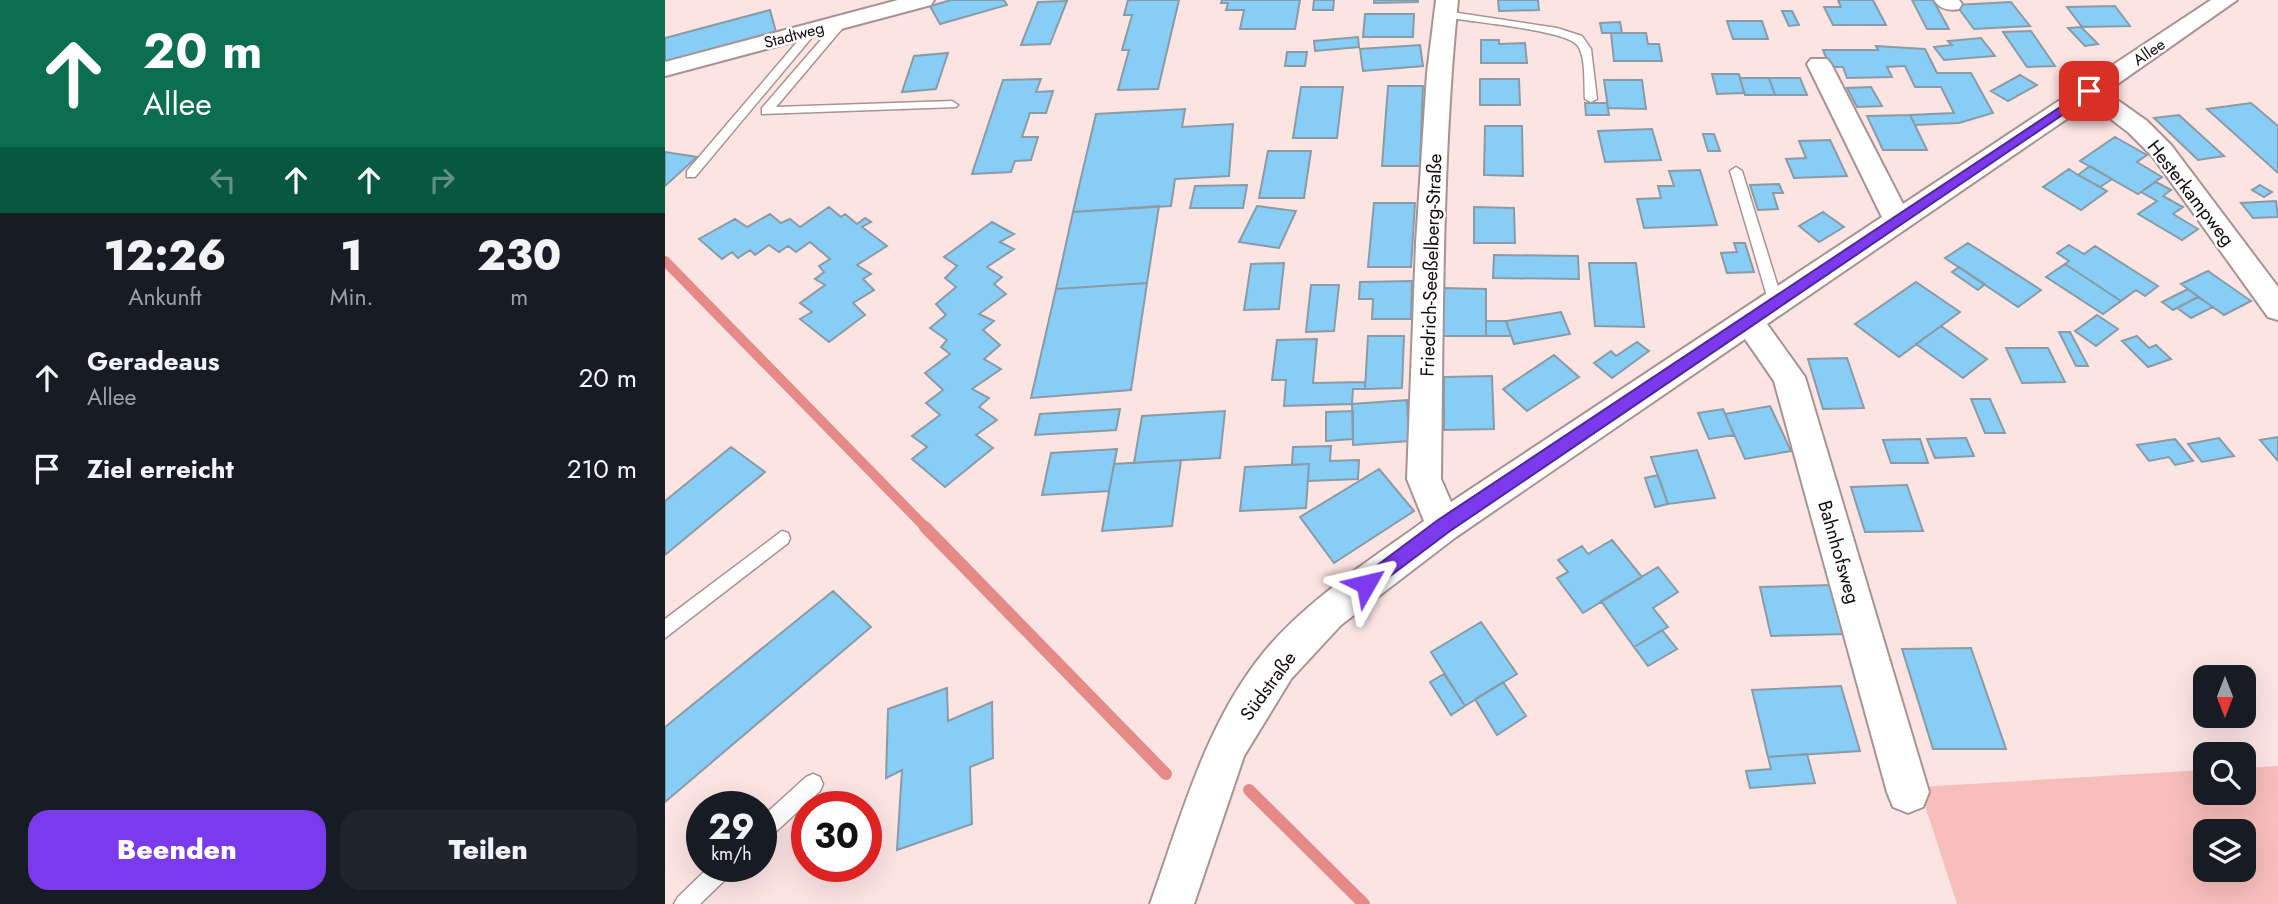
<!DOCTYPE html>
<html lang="de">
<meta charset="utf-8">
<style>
:root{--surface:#171b24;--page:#20242c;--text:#f1f3f6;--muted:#9ea1a6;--accent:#7c3aed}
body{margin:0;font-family:Jost,sans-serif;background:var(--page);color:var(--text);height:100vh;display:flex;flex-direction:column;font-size:26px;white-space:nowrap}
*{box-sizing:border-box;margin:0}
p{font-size:23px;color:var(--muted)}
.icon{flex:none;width:38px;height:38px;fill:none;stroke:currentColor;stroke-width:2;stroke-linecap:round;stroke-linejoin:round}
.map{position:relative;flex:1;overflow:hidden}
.drawer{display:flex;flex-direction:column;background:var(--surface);width:665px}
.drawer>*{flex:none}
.guide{background:#0b6e4f;color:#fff;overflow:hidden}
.needle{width:46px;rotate:180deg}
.fabs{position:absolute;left:1528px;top:665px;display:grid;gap:14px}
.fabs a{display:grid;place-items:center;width:63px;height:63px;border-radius:14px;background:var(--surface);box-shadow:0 7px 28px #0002;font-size:35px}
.speed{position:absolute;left:21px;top:791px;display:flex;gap:14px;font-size:35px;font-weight:700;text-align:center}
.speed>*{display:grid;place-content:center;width:91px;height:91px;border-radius:50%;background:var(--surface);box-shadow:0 7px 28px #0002;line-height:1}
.speed small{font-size:18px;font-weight:400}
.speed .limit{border:10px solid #d22;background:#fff;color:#111}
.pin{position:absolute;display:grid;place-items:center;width:60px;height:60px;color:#fff;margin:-30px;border-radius:14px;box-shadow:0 4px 10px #0006}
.me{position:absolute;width:77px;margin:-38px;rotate:53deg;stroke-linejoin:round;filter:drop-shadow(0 0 5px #0008)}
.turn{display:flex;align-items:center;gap:24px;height:147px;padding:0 28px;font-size:32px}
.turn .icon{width:91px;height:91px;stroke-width:2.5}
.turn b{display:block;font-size:49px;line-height:60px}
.lanes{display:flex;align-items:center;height:66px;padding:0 28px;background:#0003;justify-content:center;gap:35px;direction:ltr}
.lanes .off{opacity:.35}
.eta{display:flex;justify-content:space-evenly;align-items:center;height:119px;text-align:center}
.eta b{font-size:42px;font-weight:800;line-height:49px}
.action{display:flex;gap:14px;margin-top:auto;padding:14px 28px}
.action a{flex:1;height:80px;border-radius:21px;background:var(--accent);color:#fff;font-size:28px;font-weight:800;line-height:80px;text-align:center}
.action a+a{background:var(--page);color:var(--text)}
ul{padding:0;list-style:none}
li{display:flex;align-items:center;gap:21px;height:91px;padding:0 28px}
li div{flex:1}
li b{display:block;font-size:26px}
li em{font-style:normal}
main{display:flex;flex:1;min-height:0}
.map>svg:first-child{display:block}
.green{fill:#f8bebb;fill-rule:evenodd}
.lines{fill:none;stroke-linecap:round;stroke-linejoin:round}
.stream-far1{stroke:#e68a87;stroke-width:10}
.stream{stroke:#e68a87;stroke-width:12}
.building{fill:#87cdf5;stroke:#899ba6;stroke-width:2}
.lane-casing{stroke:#a99392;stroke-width:3}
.street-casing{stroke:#a99392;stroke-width:4}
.lane{fill:#fff;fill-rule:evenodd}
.street{fill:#fff;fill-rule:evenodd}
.route{fill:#7c3aed;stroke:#51269a;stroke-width:2}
.labels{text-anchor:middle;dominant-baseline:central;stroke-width:5;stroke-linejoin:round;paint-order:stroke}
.far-street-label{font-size:16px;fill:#130b0b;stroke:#fff}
.street-label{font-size:19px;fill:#130b0b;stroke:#fff}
</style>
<main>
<section class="drawer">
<div class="guide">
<div class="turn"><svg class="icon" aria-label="ahead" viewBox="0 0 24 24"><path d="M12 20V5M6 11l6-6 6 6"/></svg><div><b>20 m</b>Allee</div></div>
<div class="lanes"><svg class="icon off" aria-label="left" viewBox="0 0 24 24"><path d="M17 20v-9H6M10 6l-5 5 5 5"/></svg><svg class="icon" aria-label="ahead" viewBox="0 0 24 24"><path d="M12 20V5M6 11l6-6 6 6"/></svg><svg class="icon" aria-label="ahead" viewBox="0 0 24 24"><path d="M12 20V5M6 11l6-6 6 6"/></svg><svg class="icon off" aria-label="right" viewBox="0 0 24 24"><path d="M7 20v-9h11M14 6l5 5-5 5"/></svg></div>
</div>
<div class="eta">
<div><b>12:26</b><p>Ankunft</p></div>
<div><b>1</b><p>Min.</p></div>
<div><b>230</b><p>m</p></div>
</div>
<ul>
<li><svg class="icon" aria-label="ahead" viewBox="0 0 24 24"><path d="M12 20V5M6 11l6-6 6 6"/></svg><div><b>Geradeaus</b><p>Allee</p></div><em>20 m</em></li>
<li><svg class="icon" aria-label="arrive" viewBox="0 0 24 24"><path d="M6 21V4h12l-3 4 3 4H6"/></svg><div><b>Ziel erreicht</b></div><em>210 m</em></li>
</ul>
<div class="action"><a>Beenden</a><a>Teilen</a></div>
</section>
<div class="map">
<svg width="1613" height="904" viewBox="0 0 1613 904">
<rect width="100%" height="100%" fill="#fce4e3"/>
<!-- green -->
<path class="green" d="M1613,766V904H1292L1254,787L1540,770V793H1578L1579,768ZM1540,831H1578V870H1540Z"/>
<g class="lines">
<!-- stream-far1 -->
<path class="stream-far1" d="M0,261L262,529"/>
<!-- stream -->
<path class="stream" d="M260,527L501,774
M584,790L699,904"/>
</g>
<!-- building -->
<path class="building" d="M286,0H339L342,5L275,24L265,6Z
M463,0H514L493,89L453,90L464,50H457L467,15H459Z
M557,0H635L630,29H575L579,10H561L563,3H556Z
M649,0H669L668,10H648Z
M709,0H753V2L709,3Z
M833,0H873L874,10L834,11Z
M1173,0H1208L1221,25H1168L1159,7H1176Z
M1247,0H1268L1284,29H1262Z
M402,1L385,44L356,45L373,2Z
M1346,2L1365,26L1309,29L1291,5Z
M1450,6L1465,26L1417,27L1402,7Z
M105,10L111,32L0,62V38Z
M1117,11H1127L1134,25L1124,26Z
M700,14H749L748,37H698Z
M1062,21H1097L1103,39H1068Z
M955,22L957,33H937L935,23Z
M1416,27L1433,44L1420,46L1403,28Z
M1366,31L1390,66L1362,67L1338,32Z
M946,33H981L983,44H994L997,61H949Z
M693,37L694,47L650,51L649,41Z
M1316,38L1330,56L1279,60L1269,47L1287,45L1283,41Z
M816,40H834V44L860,43L862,63H816Z
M755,45L758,66L698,71L695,49Z
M1211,46L1260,49L1272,73H1306L1328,113L1294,123L1250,125L1245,115L1289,113L1276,87H1250L1240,66L1222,67L1227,77L1182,78L1178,67H1165L1158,50H1213Z
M622,52H642L640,66H620Z
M283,53L271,89L237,92L249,56Z
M1047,74H1074L1079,93L1052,94Z
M1355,75L1372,85L1343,101L1326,91Z
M1075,78H1104L1110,95H1080Z
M1104,78H1135L1142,95H1110Z
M376,79L371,92L388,91L381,113H365L357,137H373L366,160L350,161L346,172L307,174L338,80Z
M815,79H854L855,105H815Z
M939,80H977L981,109L943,108Z
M723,86H758L755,166H717Z
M636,87H678L672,138H628Z
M1206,87L1217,106L1192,107L1182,88Z
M920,103H942L944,115H921Z
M1586,103L1613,126V173L1542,109Z
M520,109L517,127L568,124L564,176L510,179L506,206L408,212L431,114Z
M1245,115L1262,150H1218L1202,116Z
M1514,115L1559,156L1533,160L1489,118Z
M820,126H857L858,176L819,175Z
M987,129L996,160L940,162L933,131Z
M1038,134H1049L1055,151H1043Z
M1450,137L1482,155L1472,162L1497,177L1473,194L1415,161Z
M1165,140L1182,176L1129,178L1121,159L1141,158L1134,141Z
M603,151H646L639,198H594Z
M0,152L32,157L0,186Z
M1425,166L1447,179L1435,187L1413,175Z
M1404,169L1413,175L1442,191L1416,210L1378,187Z
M1035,170L1052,225L979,228L972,199L996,198L993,186H1009L1004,171Z
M1491,182L1506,190L1498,196L1518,207L1508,214L1533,229L1517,240L1473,214L1492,201L1476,192Z
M1114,184L1118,193H1108L1113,209L1093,210L1085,185Z
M582,185L578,208H525L530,186Z
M1595,185L1607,192L1599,197L1587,190Z
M1611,201L1613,217L1588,218L1576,203Z
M709,203H750L746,267H703Z
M494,206L482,283L391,289L408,212Z
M592,206L631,211L614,248L574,242Z
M164,207L176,217L180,214L192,224L200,218L206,222L197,227L222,246L192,265L206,274L198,279L209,290L188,303L200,315L164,342L135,319L147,312L135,303L160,285L150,279L159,272L154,266L165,259L145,242L131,252L123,246L114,252L104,245L90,255L85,250L73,258L67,252L57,259L34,239L70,219L82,227L105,214L116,223L125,219L135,227Z
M809,207L849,208L850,243H809Z
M1158,212L1179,227L1154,242L1134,226Z
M327,222L349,234L335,242L349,249L322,267L337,277L329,284L341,294L314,314L329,321L318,330L335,345L319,359L336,369L307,389L324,398L314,407L332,420L311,435L328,448L280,487L247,459L262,447L247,436L275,415L261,403L278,390L260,373L285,354L276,347L282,340L265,328L281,315L271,304L291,287L280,278L292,266L279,257Z
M1069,243H1080L1089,272L1062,273L1056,253L1072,252Z
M1303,243L1376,290L1353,307L1280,258Z
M1404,245L1419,254L1430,246L1493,286L1480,296L1471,290L1456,301L1400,264L1404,261L1392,253Z
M829,255L913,256L914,279L828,278Z
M619,263L614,309L579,310L586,264Z
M924,263H971L979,327L930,326Z
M1400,264L1456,301L1438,314L1381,277Z
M1294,267L1320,284L1313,290L1287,272Z
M1543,271L1586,301L1559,315L1516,284Z
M747,281L746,319H707L708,299H694L695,282Z
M1251,282L1295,312L1234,357L1190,324Z
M482,283L466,390L366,398L391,289Z
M646,285H674L669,331L641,332Z
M779,288L821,289V336H777Z
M1523,289L1533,297L1508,310L1497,302Z
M1533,297L1548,307L1526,318L1512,308Z
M896,312L905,334L849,344L841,321Z
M1432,315L1453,329L1431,346L1410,331Z
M821,321H841L846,336H821Z
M1276,326L1322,359L1298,378L1251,344Z
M1394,332H1405L1423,366H1411Z
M703,336H739L737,388L700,389Z
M1472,336L1484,348L1491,345L1506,359L1483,367L1457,341Z
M652,339L648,383L700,382V389H688L687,404L619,406L621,380H607L612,340Z
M972,342L984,351L947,378L929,363L946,351L951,356Z
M1341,348H1383L1400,382L1357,383Z
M889,355L914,377L862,411L838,389Z
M1182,358L1199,408L1158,409L1143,359Z
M827,376L829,429L779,430V377Z
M1306,399H1325L1340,433H1320Z
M742,400L744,441L688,445L687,404Z
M1105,406L1126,451L1080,459L1060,414Z
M455,409L451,430L370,435L375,414Z
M1058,409L1069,435L1044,439L1033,413Z
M560,411L555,458L469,463L477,416Z
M688,411V439L661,441V412Z
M1613,437V461L1595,440Z
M1301,438L1309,456L1270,458L1262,439Z
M1554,438L1569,456L1537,462L1523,444Z
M1255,439L1263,463H1226L1218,440Z
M1510,439L1528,461L1510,465L1504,457L1484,461L1472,445Z
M666,446L665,461L694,460L693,479L643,481L644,464L627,465L628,447Z
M66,447L100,472L0,555V501Z
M452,449L444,491L377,495L386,453Z
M1032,450L1050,498L1003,504L986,457Z
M516,460L507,526L437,531L449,464Z
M644,464L641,508L575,511L580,467Z
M714,469L749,511L669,563L635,517Z
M993,475L1003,504L990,507L980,478Z
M1242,485L1258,531L1200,532L1186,487Z
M947,540L977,577L918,613L892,578L903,572L893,560L917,546L923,554Z
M993,567L1013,592L988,608L1003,627L969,647L936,601Z
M1167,585L1181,634L1106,636L1095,587Z
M168,591L206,627L0,802V727Z
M816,622L852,674L800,706L766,652Z
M997,630L1012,649L983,666L969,647Z
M1306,648L1341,749H1268L1237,649Z
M779,674L800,706L786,715L765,682Z
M838,682L861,716L832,735L810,699Z
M1176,686L1195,751L1103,757L1087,690Z
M282,688L283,721L327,702L328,758L305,767L307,824L232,850L237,770L221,778L223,709Z
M1142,754L1150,783L1085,788L1081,771L1106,769L1103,757Z"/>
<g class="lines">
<!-- lane casing -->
<g class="lane-casing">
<path id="lane" d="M780,11L892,28L917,36L926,49L932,99L926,102L920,99C919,84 921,58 913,46C902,29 800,22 776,16L775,14Z
M177,19L181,20V24L111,107L287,101L293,105L291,107L97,114V108L173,20Z
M144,28L153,30L30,177H22V171Z
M1071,167L1077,171L1118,303L1111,308L1104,303L1065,171Z
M117,531L123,533L125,538L123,543L0,638V619Z
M148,774L155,777L158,784L155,791L103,839L96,842V818L141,777Z
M45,866H70L67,873L35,904H9L13,897Z"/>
</g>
<!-- street casing -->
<g class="street-casing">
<path id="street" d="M233,0H269L266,5L0,76V62Z
M771,0H793C777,159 778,319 776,479L786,502L1217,217L1142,64L1146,59H1162L1166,64L1238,204L1546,0H1572L1441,92L1482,121L1506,145L1613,287V320L1603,317L1488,157L1464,133L1425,103L1102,324L1140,377L1264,792L1258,807L1243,813L1228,807L1222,792L1109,381L1080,339L791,537L676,625L626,679L579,756L529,904H485C516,818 540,724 599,652C643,599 704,561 759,521L742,479L751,243L762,73Z
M1269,0H1294L1297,4L1294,9C1283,11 1275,9 1269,0Z"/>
</g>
<!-- lane -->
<use href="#lane" class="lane"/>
<!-- street -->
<use href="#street" class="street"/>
</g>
<!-- route -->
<path class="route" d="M1424,88L1428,89V94L785,531L708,589L701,592L695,589L693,584L695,578L773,520Z"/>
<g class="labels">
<!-- far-street labels -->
<g class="far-street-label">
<text transform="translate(129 35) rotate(-15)">Stadtweg</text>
<text transform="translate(1484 52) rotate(-34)">Allee</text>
</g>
<!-- street labels -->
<g class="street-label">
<text transform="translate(1526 193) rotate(52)">Hesterkampweg</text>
<text transform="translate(766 265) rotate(-88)">Friedrich-Seeßelberg-Straße</text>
<text transform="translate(1174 552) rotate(74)">Bahnhofsweg</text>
<text transform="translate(603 686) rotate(-54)">Südstraße</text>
</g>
</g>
</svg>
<div class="fabs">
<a><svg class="needle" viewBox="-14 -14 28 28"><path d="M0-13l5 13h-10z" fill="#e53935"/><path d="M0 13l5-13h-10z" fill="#9ea1a6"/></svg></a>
<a><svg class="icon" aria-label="search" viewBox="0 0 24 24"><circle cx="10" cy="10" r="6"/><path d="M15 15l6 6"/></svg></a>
<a><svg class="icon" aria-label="layers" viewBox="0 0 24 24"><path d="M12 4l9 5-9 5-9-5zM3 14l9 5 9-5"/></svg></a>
</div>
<div class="speed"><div>29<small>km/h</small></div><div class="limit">30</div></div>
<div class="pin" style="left:1424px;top:91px;background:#d93025"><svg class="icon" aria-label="arrive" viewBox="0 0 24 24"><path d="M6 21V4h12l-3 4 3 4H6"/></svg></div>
<svg class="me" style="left:701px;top:584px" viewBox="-20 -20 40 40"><path d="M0-17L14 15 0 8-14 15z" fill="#7c3aed" stroke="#fff" stroke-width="4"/></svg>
</div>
</main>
